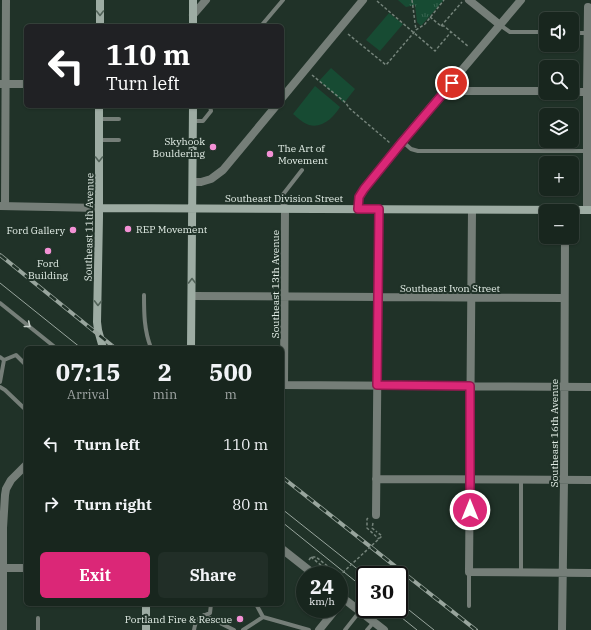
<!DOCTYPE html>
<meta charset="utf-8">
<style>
:root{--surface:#18261e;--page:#212e27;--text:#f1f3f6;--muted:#9fa5a4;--line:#36433c;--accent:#db2777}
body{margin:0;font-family:"IBM Plex Serif",serif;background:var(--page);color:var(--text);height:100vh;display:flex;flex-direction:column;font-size:15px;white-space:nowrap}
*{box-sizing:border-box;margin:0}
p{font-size:13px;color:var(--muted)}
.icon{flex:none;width:22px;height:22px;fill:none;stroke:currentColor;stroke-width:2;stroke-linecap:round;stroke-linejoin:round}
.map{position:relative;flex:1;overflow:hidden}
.side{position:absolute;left:24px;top:346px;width:260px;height:260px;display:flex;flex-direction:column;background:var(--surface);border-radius:6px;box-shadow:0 1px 3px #0004,0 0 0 1px var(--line)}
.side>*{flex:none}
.banner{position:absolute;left:24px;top:24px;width:260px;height:84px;border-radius:6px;box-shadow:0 1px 3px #0004,0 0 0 1px var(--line);background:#202124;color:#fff;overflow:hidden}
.tools{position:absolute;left:539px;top:12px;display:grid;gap:8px}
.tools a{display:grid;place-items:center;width:40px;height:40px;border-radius:6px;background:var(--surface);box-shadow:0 1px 3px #0004,0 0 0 1px var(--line);font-size:20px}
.speed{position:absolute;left:296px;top:566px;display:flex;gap:8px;font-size:20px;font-weight:700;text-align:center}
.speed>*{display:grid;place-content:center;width:52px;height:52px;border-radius:50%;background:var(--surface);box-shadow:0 1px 3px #0004,0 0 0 1px var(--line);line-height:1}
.speed small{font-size:10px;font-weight:400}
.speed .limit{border:2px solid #111;border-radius:6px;background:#fff;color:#111}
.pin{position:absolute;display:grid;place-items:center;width:34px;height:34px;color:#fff;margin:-17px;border:2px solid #fff;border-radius:50%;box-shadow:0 1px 4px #0007}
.me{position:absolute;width:44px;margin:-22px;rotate:0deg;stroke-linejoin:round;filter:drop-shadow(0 0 3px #0008)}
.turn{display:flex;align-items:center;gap:14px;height:84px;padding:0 16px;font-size:18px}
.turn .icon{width:52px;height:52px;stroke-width:2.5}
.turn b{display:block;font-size:28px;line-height:34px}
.eta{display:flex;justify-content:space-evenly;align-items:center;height:68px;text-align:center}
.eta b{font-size:24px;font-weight:700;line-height:28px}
.button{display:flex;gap:8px;margin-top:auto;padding:8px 16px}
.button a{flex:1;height:46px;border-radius:6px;background:var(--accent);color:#fff;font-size:16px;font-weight:700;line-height:46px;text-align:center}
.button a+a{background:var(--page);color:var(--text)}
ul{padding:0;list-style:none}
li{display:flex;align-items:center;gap:12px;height:60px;padding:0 16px}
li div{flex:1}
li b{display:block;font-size:15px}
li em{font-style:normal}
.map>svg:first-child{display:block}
.grass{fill:#174b33}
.park{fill:url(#park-tufts)}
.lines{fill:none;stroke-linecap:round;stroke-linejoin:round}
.path{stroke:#74837a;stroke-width:1.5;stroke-dasharray:3 2;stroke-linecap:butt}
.service{stroke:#757e78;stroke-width:4}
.minor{stroke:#757e78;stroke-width:8}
.tertiary{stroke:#757e78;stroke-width:8}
.secondary{stroke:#9daca3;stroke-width:8}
.tram{stroke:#98a59d;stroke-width:1}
.rail-casing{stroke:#98a59d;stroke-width:4}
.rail{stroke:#203228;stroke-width:2.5;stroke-dasharray:8;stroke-linecap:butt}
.path-bridge{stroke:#74837a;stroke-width:1.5;stroke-dasharray:3 2;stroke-linecap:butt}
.oneway{stroke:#526359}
.oneway2{stroke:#c8d2cb}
.route-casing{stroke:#8e194d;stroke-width:10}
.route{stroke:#db2777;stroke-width:7}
.poi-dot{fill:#f391d5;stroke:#203228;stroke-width:1.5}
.labels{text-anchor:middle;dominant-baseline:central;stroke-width:4;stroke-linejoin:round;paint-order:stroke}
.poi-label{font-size:10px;fill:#e3eee7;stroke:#203228;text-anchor:end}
.street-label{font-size:10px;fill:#e3eee7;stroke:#203228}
</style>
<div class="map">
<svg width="591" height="630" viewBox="0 0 591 630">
<defs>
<pattern id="park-tufts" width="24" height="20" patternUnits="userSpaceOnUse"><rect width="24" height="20" fill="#174b33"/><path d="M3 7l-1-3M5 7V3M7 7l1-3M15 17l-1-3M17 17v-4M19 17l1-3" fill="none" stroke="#396551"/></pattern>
</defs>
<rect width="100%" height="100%" fill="#203228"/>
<!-- grass -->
<path class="grass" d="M389,13L403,24L380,51L366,40Z
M331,68L355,89L344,103L319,81Z
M315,86L340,107C334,117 322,129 309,125C303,123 298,118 293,114Z"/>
<!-- park -->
<path class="park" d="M398,0H443V1L421,26L417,22L415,5L406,7Z"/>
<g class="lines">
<!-- path -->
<path class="path" d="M412,0L416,30
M377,1L435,51L451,32
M430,17L441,26H444L469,47
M441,26L462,2
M348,34L386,65L416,30L425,24L444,0
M312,75L346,103L349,108L390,143
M368,518L367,519V528L379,539
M373,523L372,528L377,532
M311,557L333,575
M309,560L311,557H316L339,575"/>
<!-- service -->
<path class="service" d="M500,25L510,32H546
M261,26L283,0
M572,33H588
M99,119H119
M193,121H203L211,111L210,106
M99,140H119
M402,141L411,149L418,151H587
M285,208L281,201V197L302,170
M144,295C144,313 144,330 151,348
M0,303L56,348
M0,357L4,360L0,382
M4,360L16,355L26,365
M0,387L5,390L26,410
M521,480V572
M256,604L263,617L309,630
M469,606V572
M204,615L234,630
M38,618V630
M194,630C196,618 199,617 210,613L211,604
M243,630L263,617
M345,630L360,611
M367,630L374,622"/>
<!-- minor -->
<path class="minor" d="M469,0L500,25
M193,15L206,0
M452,83L458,88L466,91H546
M1,84H26
M572,92H591
M282,98L363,0
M193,182H201L211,179L223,170L276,106
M5,206L6,0
M358,209L359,197L364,189L402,141L521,0
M472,210L469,572L591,573
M587,210V92L588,7
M192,296L564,298
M282,385L591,387
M284,385L285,208
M376,479L591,480
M376,515L379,209
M282,549L315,575
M0,568H26
M339,595L384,630
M3,630V528L5,495L6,489L11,480L26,465
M319,630L336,609
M562,630L564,480L565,237"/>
<!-- tertiary -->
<path class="tertiary" d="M0,206L99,208"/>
<!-- secondary -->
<path class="secondary" d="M100,26V0
M193,26V0
M99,106V217L97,322L98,330L103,348
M99,208L591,210
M191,348L193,106
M146,630V604"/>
<!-- tram -->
<path class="tram" d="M0,283L81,348
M282,509L365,575
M282,522L365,589
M399,602L434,630
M391,609L417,630"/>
<!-- rail casing -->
<g class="rail-casing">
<path id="rail" d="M0,255L115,348
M282,477L476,630"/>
</g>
<!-- rail -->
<use href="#rail" class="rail"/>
<!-- path-bridge -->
<path class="path-bridge" d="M339,576L382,536L377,532"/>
</g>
<!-- one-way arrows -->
<defs><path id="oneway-chevron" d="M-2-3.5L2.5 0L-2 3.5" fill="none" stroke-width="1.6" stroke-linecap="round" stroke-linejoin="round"/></defs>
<g class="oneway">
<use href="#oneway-chevron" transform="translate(100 13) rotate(90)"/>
<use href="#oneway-chevron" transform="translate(99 159) rotate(90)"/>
<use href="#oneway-chevron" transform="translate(192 281) rotate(-90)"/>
<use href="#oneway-chevron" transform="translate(98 303) rotate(91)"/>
</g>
<use class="oneway2" href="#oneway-chevron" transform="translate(28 325) rotate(39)"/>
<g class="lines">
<!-- route casing -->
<g class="route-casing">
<path id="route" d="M452,83L402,142L364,189L359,197L358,209H379L377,385L470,386V510"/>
</g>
<!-- route -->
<use href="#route" class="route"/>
</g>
<!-- markers -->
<g class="poi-dot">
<circle cx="213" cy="147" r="4"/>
<circle cx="270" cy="154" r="4"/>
<circle cx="128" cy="229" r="4"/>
<circle cx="73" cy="230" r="4"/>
<circle cx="48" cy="251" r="4"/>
<circle cx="240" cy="619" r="4"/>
</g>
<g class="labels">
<!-- poi labels -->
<g class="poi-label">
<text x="205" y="141">Skyhook<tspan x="205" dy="12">Bouldering</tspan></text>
<text x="278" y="148" text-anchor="start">The Art of<tspan x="278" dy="12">Movement</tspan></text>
<text x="136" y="229" text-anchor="start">REP Movement</text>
<text x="65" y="230">Ford Gallery</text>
<text x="48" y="263" text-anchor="middle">Ford<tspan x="48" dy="12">Building</tspan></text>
<text x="232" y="619">Portland Fire &amp; Rescue</text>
</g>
<!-- street labels -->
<g class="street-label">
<text x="284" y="198">Southeast Division Street</text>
<text transform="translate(89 227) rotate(-89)">Southeast 11th Avenue</text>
<text transform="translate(275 284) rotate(-90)">Southeast 13th Avenue</text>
<text x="450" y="288">Southeast Ivon Street</text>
<text transform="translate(554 433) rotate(-90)">Southeast 16th Avenue</text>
</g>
</g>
</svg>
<div class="tools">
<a><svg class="icon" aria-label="sound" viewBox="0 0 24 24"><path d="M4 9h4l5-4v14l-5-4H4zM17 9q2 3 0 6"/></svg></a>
<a><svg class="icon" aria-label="search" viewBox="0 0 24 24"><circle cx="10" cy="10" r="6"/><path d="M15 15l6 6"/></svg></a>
<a><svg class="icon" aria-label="layers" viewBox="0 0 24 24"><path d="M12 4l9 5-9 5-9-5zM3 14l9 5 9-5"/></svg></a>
<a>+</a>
<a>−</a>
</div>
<div class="speed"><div>24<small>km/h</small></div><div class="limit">30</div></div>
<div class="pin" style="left:452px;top:83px;background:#d93025"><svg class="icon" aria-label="arrive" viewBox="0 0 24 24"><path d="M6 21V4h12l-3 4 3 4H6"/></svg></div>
<svg class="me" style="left:470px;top:510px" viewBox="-20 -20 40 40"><circle r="17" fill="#db2777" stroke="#fff" stroke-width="3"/><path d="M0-11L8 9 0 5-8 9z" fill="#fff"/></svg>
<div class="banner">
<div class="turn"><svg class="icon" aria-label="left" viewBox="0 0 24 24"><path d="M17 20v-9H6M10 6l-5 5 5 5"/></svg><div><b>110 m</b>Turn left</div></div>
</div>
<section class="side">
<div class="eta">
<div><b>07:15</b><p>Arrival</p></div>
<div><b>2</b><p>min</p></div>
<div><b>500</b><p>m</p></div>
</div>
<ul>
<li><svg class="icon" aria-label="left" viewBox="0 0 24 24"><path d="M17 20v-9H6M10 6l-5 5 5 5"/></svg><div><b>Turn left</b></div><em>110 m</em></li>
<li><svg class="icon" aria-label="right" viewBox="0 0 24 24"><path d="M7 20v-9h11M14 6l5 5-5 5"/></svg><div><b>Turn right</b></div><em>80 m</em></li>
</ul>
<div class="button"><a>Exit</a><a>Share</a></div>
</section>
</div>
